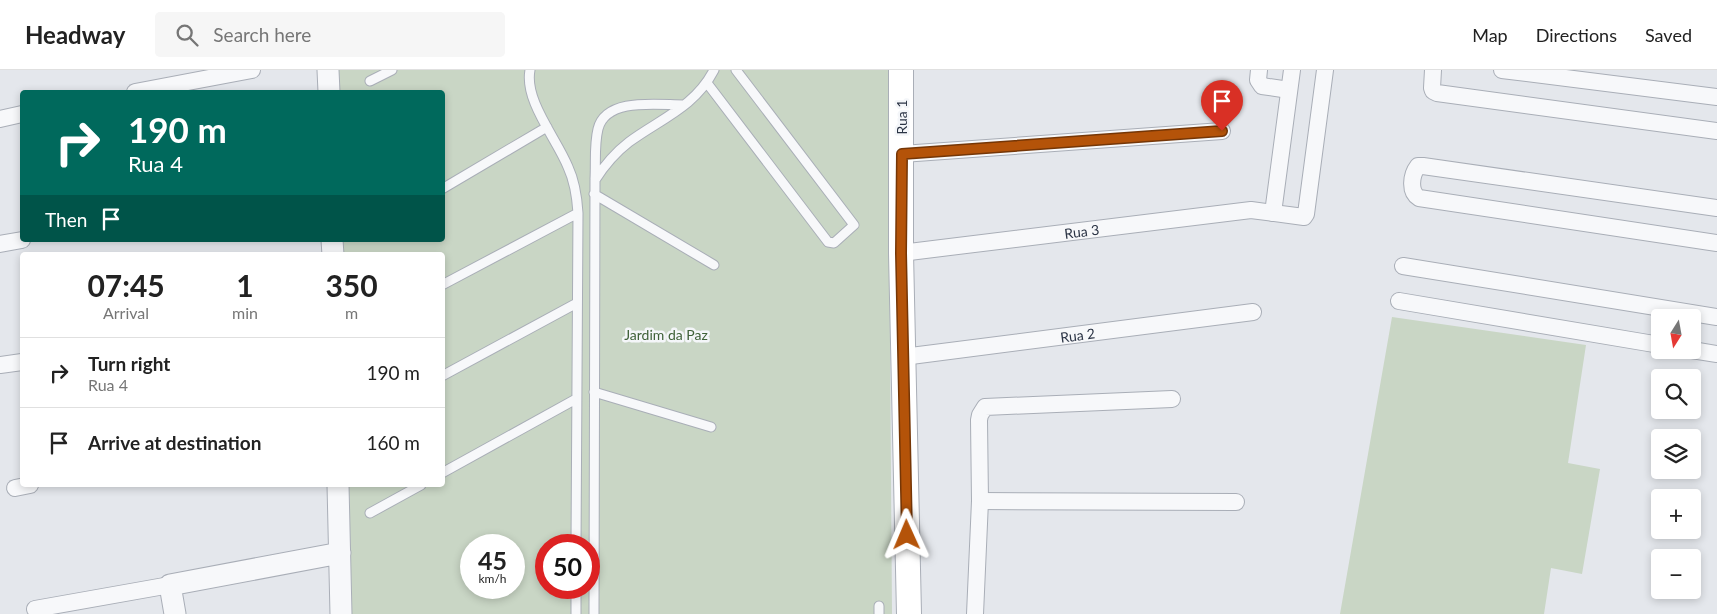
<!DOCTYPE html>
<meta charset="utf-8">
<style>
:root{--surface:#fff;--page:#f6f6f6;--text:#222;--muted:#767676;--line:#e0e0e0}
body{margin:0;font-family:Lato,sans-serif;background:var(--page);color:var(--text);height:100vh;display:flex;flex-direction:column;font-size:19px;white-space:nowrap}
*{box-sizing:border-box;margin:0}
p{font-size:16px;color:var(--muted)}
.icon{flex:none;width:28px;height:28px;fill:none;stroke:currentColor;stroke-width:2;stroke-linecap:round;stroke-linejoin:round}
.map{position:relative;flex:1;overflow:hidden}
.details{position:absolute;left:20px;top:182px;width:425px;height:235px;display:flex;flex-direction:column;background:var(--surface);border-radius:5px;box-shadow:0 2px 8px #0003}
.details>*{flex:none}
.hud{position:absolute;left:20px;top:20px;width:425px;height:152px;border-radius:5px;box-shadow:0 2px 8px #0003;background:#00695c;color:#fff;overflow:hidden}
.needle{width:32px;rotate:191deg}
.tools{position:absolute;left:1651px;top:239px;display:grid;gap:10px}
.tools a{display:grid;place-items:center;width:50px;height:50px;border-radius:5px;background:var(--surface);box-shadow:0 2px 8px #0003;font-size:25px}
.speed{position:absolute;left:460px;top:464px;display:flex;gap:10px;font-size:25px;font-weight:700;text-align:center}
.speed>*{display:grid;place-content:center;width:65px;height:65px;border-radius:50%;background:var(--surface);box-shadow:0 2px 8px #0003;line-height:1}
.speed small{font-size:12px;font-weight:400}
.speed .limit{border:8px solid #d22;background:#fff;color:#111}
.pin{position:absolute;display:grid;place-items:center;width:42px;height:42px;color:#fff;margin:-51px -21px;border-radius:50% 50% 50% 0;rotate:-45deg;box-shadow:0 0 5px #0007}
.pin .icon{rotate:45deg}
.me{position:absolute;width:55px;margin:-28px;rotate:359deg;stroke-linejoin:round;filter:drop-shadow(0 0 4px #0008)}
.turn{display:flex;align-items:center;gap:18px;height:105px;padding:0 25px;font-size:22px}
.turn .icon{width:65px;height:65px;stroke-width:2.5}
.turn b{display:block;font-size:35px;line-height:42px}
.then{display:flex;align-items:center;height:48px;padding:0 25px;background:#0003;gap:10px;font-size:19px}
.eta{display:flex;justify-content:space-evenly;align-items:center;height:85px;text-align:center}
.eta b{font-size:30px;font-weight:700;line-height:35px}
ul{padding:0;list-style:none}
li{display:flex;align-items:center;gap:15px;height:70px;padding:0 25px;border-top:1px solid var(--line)}
li div{flex:1}
li b{display:block;font-size:19px}
li em{font-style:normal}
header{display:flex;align-items:center;gap:30px;box-sizing:border-box;height:70px;padding:0 25px;background:var(--surface);border-bottom:1px solid var(--line)}
header strong{font-size:24px}
nav{display:flex;gap:28px;margin-inline-start:auto;font-size:18px}
.search{width:350px;height:45px;background:var(--page);display:flex;align-items:center;gap:12px;box-sizing:border-box;padding:0 18px;border-radius:5px;color:var(--muted);font-size:19px}
.map>svg:first-child{display:block}
.green{fill:#c9d6c5;fill-rule:evenodd}
.lines{fill:none;stroke-linecap:round;stroke-linejoin:round}
.service-casing{stroke:#a9aeb7;stroke-width:11}
.minor-casing{stroke:#a9aeb7;stroke-width:18}
.tertiary-casing{stroke:#a9aeb7;stroke-width:23}
.secondary-casing{stroke:#a9aeb7;stroke-width:26}
.service{stroke:#f7f8fa;stroke-width:9}
.minor{stroke:#f7f8fa;stroke-width:16}
.tertiary{stroke:#f7f8fa;stroke-width:21}
.secondary{stroke:#fff;stroke-width:24}
.route-casing{stroke:#753606;stroke-width:12}
.route{stroke:#b45309;stroke-width:9}
.labels{text-anchor:middle;dominant-baseline:central;stroke-width:5;stroke-linejoin:round;paint-order:stroke}
.street-label{font-size:14px;fill:#2b3445;stroke:#f4f6f9}
.park-label{font-size:14px;fill:#3f6138;stroke:#f4f6f9}
</style>
<header>
<strong>Headway</strong>
<div class="search"><svg class="icon" aria-label="search" viewBox="0 0 24 24"><circle cx="10" cy="10" r="6"/><path d="M15 15l6 6"/></svg>Search here</div>
<nav><a>Map</a><a>Directions</a><a>Saved</a></nav>
</header>
<div class="map">
<svg width="1717" height="544" viewBox="0 0 1717 544">
<rect width="100%" height="100%" fill="#e4e7ec"/>
<!-- green -->
<path class="green" d="M339,0H888L892,544H352L349,415H442V185H344L343,170H442V22H340ZM471,475H514V518H471ZM546,475H589V518H546Z
M1392,247L1586,275L1568,393L1600,399L1582,504L1551,498L1544,544H1340Z"/>
<g class="lines">
<!-- service casing -->
<g class="service-casing">
<path id="service" d="M530,0C524,31 557,69 568,97C575,112 577,127 578,143L576,475
M370,11L392,0
M707,13L828,172L834,173L854,155L736,0
M595,109C596,93 594,75 598,59C606,27 658,35 683,35
M442,119L547,57
M594,124L714,195
M442,215L578,143
M442,306L577,233
M594,322L711,357
M442,403L576,329
M370,443L421,415
M576,544V518
M594,544L595,110C604,96 616,82 629,72C660,49 695,37 714,0
M879,544V536"/>
</g>
<!-- minor casing -->
<g class="minor-casing">
<g id="minor">
<path d="M1259,0L1258,10L1262,16L1289,20"/>
<path d="M1433,0L1432,18L1433,21L1437,23L1717,61"/>
<path d="M1502,0L1717,27"/>
<path d="M135,22L252,0"/>
<path d="M0,49L22,44"/>
<path d="M902,84L1222,61"/>
<path d="M1717,138L1423,96H1418C1411,105 1409,122 1419,128L1717,173"/>
<path d="M1273,143L1292,0"/>
<path d="M0,174L22,170"/>
<path id="s1" d="M901,183L1251,140L1304,147L1306,144L1325,0"/>
<path d="M1403,196L1717,247"/>
<path d="M1399,231L1660,275"/>
<path d="M1692,280L1717,284"/>
<path id="s2" d="M903,287L1253,242"/>
<path d="M0,295L22,292"/>
<path d="M15,418L30,415"/>
<path d="M980,431L1236,432"/>
<path d="M35,539L170,515"/>
<path d="M975,544L980,431L979,350L980,345L985,337L1172,329"/>
</g>
</g>
<!-- tertiary casing -->
<g class="tertiary-casing">
<path id="tertiary" d="M328,0L329,22
M332,170L333,185
M338,415L341,544
M175,544L170,515L340,483"/>
</g>
<!-- secondary casing -->
<g class="secondary-casing">
<path id="secondary" d="M901,0V183L909,544"/>
</g>
<!-- service -->
<use href="#service" class="service"/>
<!-- minor -->
<use href="#minor" class="minor"/>
<!-- tertiary -->
<use href="#tertiary" class="tertiary"/>
<!-- secondary -->
<use href="#secondary" class="secondary"/>
</g>
<g class="lines">
<!-- route casing -->
<g class="route-casing">
<path id="route" d="M907,465L901,183L902,84L1222,61"/>
</g>
<!-- route -->
<use href="#route" class="route"/>
</g>
<g class="labels">
<!-- street labels -->
<g class="street-label">
<text transform="translate(901 47) rotate(-90)">Rua 1</text>
<text stroke="none"><textPath href="#s1" startOffset="182">Rua 3</textPath></text>
<text stroke="none"><textPath href="#s2" startOffset="176">Rua 2</textPath></text>
</g>
<!-- park labels -->
<g class="park-label">
<text x="666" y="264">Jardim da Paz</text>
</g>
</g>
</svg>
<div class="tools">
<a><svg class="needle" viewBox="-14 -14 28 28"><path d="M0-13l5 13h-10z" fill="#e53935"/><path d="M0 13l5-13h-10z" fill="#767676"/></svg></a>
<a><svg class="icon" aria-label="search" viewBox="0 0 24 24"><circle cx="10" cy="10" r="6"/><path d="M15 15l6 6"/></svg></a>
<a><svg class="icon" aria-label="layers" viewBox="0 0 24 24"><path d="M12 4l9 5-9 5-9-5zM3 14l9 5 9-5"/></svg></a>
<a>+</a>
<a>−</a>
</div>
<div class="speed"><div>45<small>km/h</small></div><div class="limit">50</div></div>
<div class="pin" style="left:1222px;top:61px;background:#d93025"><svg class="icon" aria-label="arrive" viewBox="0 0 24 24"><path d="M6 21V4h12l-3 4 3 4H6"/></svg></div>
<svg class="me" style="left:907px;top:465px" viewBox="-20 -20 40 40"><path d="M0-17L14 15 0 8-14 15z" fill="#b45309" stroke="#fff" stroke-width="4"/></svg>
<div class="hud">
<div class="turn"><svg class="icon" aria-label="right" viewBox="0 0 24 24"><path d="M7 20v-9h11M14 6l5 5-5 5"/></svg><div><b>190 m</b>Rua 4</div></div>
<div class="then">Then<svg class="icon" aria-label="arrive" viewBox="0 0 24 24"><path d="M6 21V4h12l-3 4 3 4H6"/></svg></div>
</div>
<section class="details">
<div class="eta">
<div><b>07:45</b><p>Arrival</p></div>
<div><b>1</b><p>min</p></div>
<div><b>350</b><p>m</p></div>
</div>
<ul>
<li><svg class="icon" aria-label="right" viewBox="0 0 24 24"><path d="M7 20v-9h11M14 6l5 5-5 5"/></svg><div><b>Turn right</b><p>Rua 4</p></div><em>190 m</em></li>
<li><svg class="icon" aria-label="arrive" viewBox="0 0 24 24"><path d="M6 21V4h12l-3 4 3 4H6"/></svg><div><b>Arrive at destination</b></div><em>160 m</em></li>
</ul>
</section>
</div>
